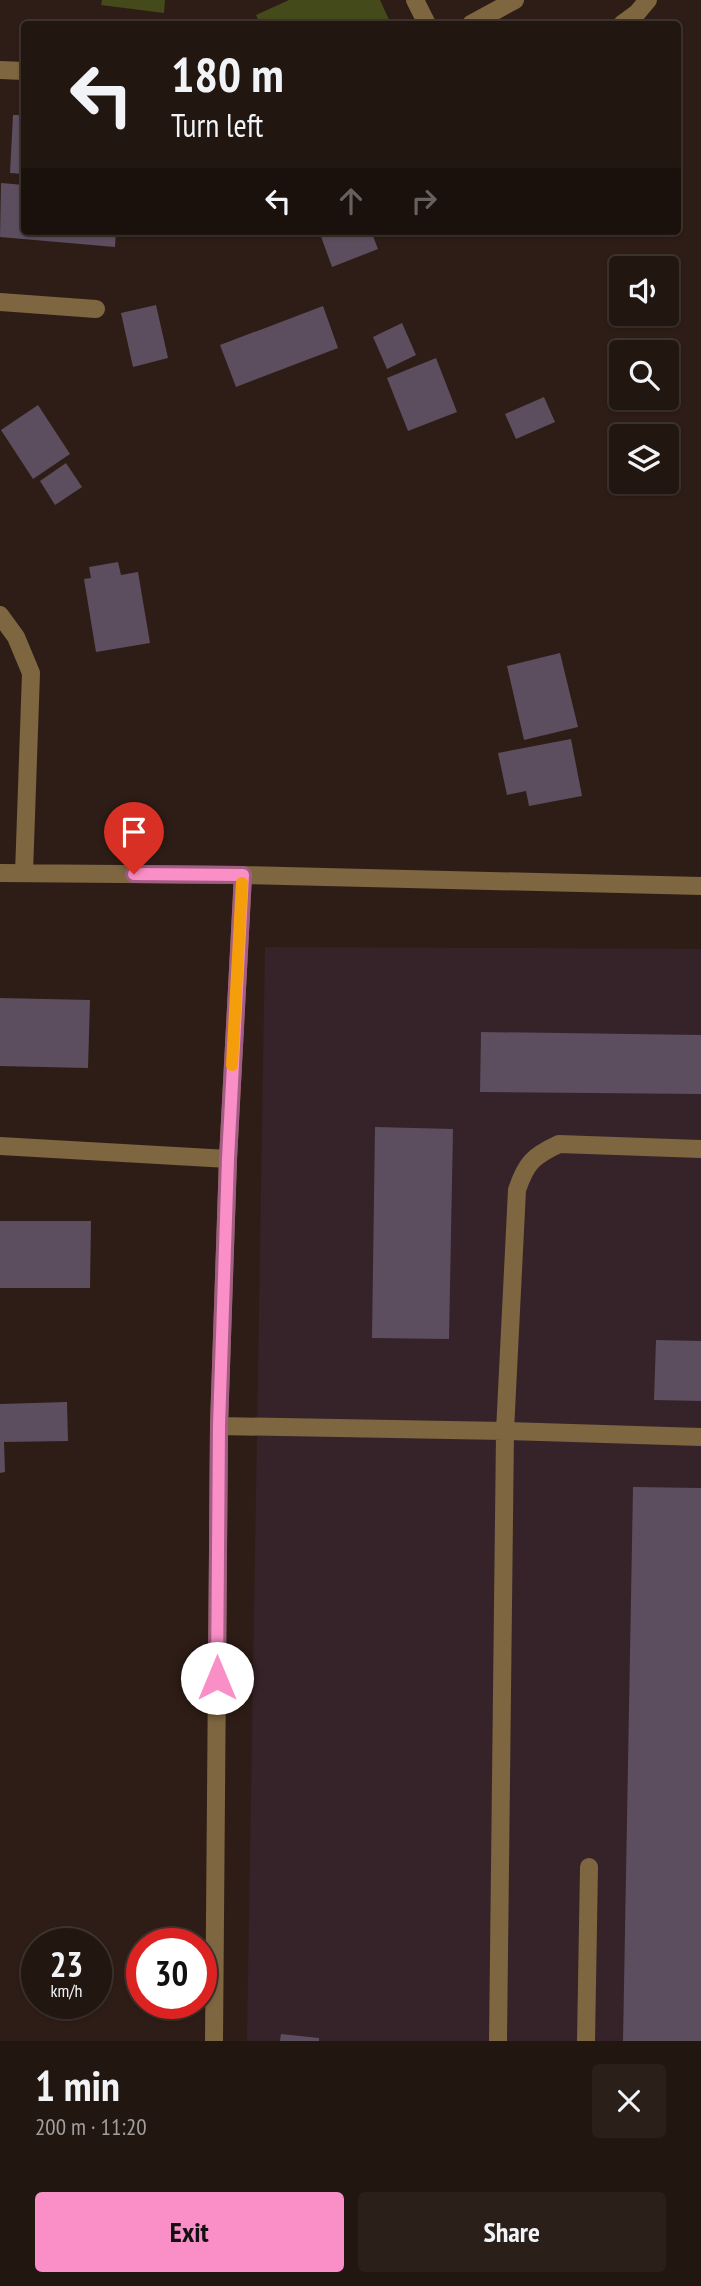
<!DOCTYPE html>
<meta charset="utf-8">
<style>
:root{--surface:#221610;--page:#2a1f19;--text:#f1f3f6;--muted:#a29f9f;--line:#3f3530;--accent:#fa8fc8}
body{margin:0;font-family:"PT Sans Narrow",sans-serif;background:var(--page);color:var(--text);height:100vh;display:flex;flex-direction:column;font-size:26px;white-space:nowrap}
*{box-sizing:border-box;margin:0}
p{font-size:23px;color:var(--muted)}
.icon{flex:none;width:38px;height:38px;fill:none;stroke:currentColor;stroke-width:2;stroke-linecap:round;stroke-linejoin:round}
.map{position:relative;height:2041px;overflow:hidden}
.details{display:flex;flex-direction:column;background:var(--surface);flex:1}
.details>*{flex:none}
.top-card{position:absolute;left:21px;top:21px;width:660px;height:214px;border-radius:7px;box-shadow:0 2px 5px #0004,0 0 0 2px var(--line);background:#221610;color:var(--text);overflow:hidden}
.fabs{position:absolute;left:609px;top:256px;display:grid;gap:14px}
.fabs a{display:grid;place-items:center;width:70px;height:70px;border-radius:7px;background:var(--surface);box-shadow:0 2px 5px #0004,0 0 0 2px var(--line);font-size:35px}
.speed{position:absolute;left:21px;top:1928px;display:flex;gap:14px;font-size:35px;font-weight:700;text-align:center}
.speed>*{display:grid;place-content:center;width:91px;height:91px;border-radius:50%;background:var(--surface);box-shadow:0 2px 5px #0004,0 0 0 2px var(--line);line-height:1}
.speed small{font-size:18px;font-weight:400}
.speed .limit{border:10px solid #d22;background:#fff;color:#111}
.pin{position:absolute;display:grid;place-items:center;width:60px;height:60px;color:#fff;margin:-72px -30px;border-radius:50% 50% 50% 0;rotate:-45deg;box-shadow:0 0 7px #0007}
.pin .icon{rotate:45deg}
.me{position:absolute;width:77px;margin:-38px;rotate:0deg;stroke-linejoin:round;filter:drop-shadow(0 0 5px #0008)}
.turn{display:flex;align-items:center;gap:24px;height:147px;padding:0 35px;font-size:32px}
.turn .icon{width:91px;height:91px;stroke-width:2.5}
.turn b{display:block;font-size:49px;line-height:60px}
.lanes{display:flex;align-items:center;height:66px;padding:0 35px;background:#0003;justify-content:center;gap:35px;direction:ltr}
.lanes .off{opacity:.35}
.round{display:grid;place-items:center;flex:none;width:74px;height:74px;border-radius:7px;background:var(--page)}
.summary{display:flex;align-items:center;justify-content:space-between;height:119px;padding:0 35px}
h1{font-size:42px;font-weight:700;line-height:52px}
.primary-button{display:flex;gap:14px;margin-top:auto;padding:14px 35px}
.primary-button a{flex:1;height:80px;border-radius:7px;background:var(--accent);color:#111;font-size:28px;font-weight:700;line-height:80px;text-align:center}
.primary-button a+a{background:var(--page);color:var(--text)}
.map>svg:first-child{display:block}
.industrial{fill:#352329}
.green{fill:#444a1a}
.building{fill:#5c4e5e}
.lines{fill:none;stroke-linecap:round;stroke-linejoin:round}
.minor{stroke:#7d6640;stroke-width:18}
.route-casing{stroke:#a25d82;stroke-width:18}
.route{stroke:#fa8fc8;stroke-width:12}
.slow{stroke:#f59e0b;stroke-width:12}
</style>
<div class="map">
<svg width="701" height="2041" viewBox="0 0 701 2041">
<rect width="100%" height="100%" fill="#2e1d16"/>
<!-- industrial -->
<path class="industrial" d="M265,947L701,949V2041H247Z"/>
<!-- green -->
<path class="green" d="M102,0H165L164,13L101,5Z
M289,0H380L390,22L385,24H260L256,15Z"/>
<!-- building -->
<path class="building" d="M13,115H24V174L10,173Z
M1,183L24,185V231H116L115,247L0,237Z
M319,231H371L378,249L332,267Z
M156,305L168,358L133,367L121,313Z
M323,306L338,348L236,387L220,345Z
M402,323L416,355L387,369L373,337Z
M436,358L457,412L408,431L387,378Z
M544,397L555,422L516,439L505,414Z
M38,405L70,454L33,479L1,430Z
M66,463L82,487L55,505L40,481Z
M118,562L121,575L138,572L150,643L96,652L84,579L91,578L89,567Z
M560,653L578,727L524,740L507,666Z
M571,739L582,796L529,806L526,791L507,795L498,753Z
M0,998L90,1000L88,1068L0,1066Z
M481,1032L701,1035V1094L480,1092Z
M375,1127L453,1129L449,1339L372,1338Z
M0,1221H91L90,1288H0Z
M656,1340L701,1341V1401L654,1400Z
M67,1402L68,1441L4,1442L5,1472L0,1473V1404Z
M633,1487L701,1488V2041H623Z
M281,2034L319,2038V2041H280Z"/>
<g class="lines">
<!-- minor -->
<path class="minor" d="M415,0L427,24
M471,24L515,0
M622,24L637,13L648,0
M0,70L24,71
M0,302L96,309
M0,615L16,637L31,673L24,873
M0,873L243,875L701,886
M0,1146L228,1159
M219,1426L505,1431L701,1437
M214,2041L219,1426L228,1159L243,875
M498,2041L505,1431L517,1190C526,1163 533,1156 559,1144L701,1149
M586,2041L589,1867"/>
</g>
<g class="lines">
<!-- route casing -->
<g class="route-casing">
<path id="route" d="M134,874L243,875L228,1159L219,1426L217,1678"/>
</g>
<!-- route -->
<use href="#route" class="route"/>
<!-- slow -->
<path class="slow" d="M232,1065L242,883"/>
</g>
</svg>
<div class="fabs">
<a><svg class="icon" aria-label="sound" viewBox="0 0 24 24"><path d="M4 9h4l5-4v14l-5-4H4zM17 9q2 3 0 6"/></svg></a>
<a><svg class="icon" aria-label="search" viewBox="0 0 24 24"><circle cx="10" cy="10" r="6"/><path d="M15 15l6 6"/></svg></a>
<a><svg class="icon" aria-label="layers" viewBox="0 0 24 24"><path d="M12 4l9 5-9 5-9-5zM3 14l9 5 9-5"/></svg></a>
</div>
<div class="speed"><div>23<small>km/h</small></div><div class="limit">30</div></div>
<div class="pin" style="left:134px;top:874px;background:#d93025"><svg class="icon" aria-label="arrive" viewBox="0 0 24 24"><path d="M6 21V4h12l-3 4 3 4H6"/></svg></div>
<svg class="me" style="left:217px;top:1678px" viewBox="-20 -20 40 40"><circle r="19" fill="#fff"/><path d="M0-13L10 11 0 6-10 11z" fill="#fa8fc8"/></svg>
<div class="top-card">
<div class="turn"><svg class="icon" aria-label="left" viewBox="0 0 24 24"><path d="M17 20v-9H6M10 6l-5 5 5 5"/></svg><div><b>180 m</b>Turn left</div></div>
<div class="lanes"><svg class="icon" aria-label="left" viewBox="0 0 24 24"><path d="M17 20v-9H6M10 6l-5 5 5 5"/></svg><svg class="icon off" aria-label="ahead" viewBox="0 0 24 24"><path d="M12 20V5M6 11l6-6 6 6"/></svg><svg class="icon off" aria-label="right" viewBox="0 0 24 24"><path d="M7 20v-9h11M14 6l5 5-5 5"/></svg></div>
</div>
</div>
<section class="details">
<div class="summary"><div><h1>1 min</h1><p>200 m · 11:20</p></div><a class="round"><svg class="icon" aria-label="close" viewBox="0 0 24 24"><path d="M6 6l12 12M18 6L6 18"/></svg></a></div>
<div class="primary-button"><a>Exit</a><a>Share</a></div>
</section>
